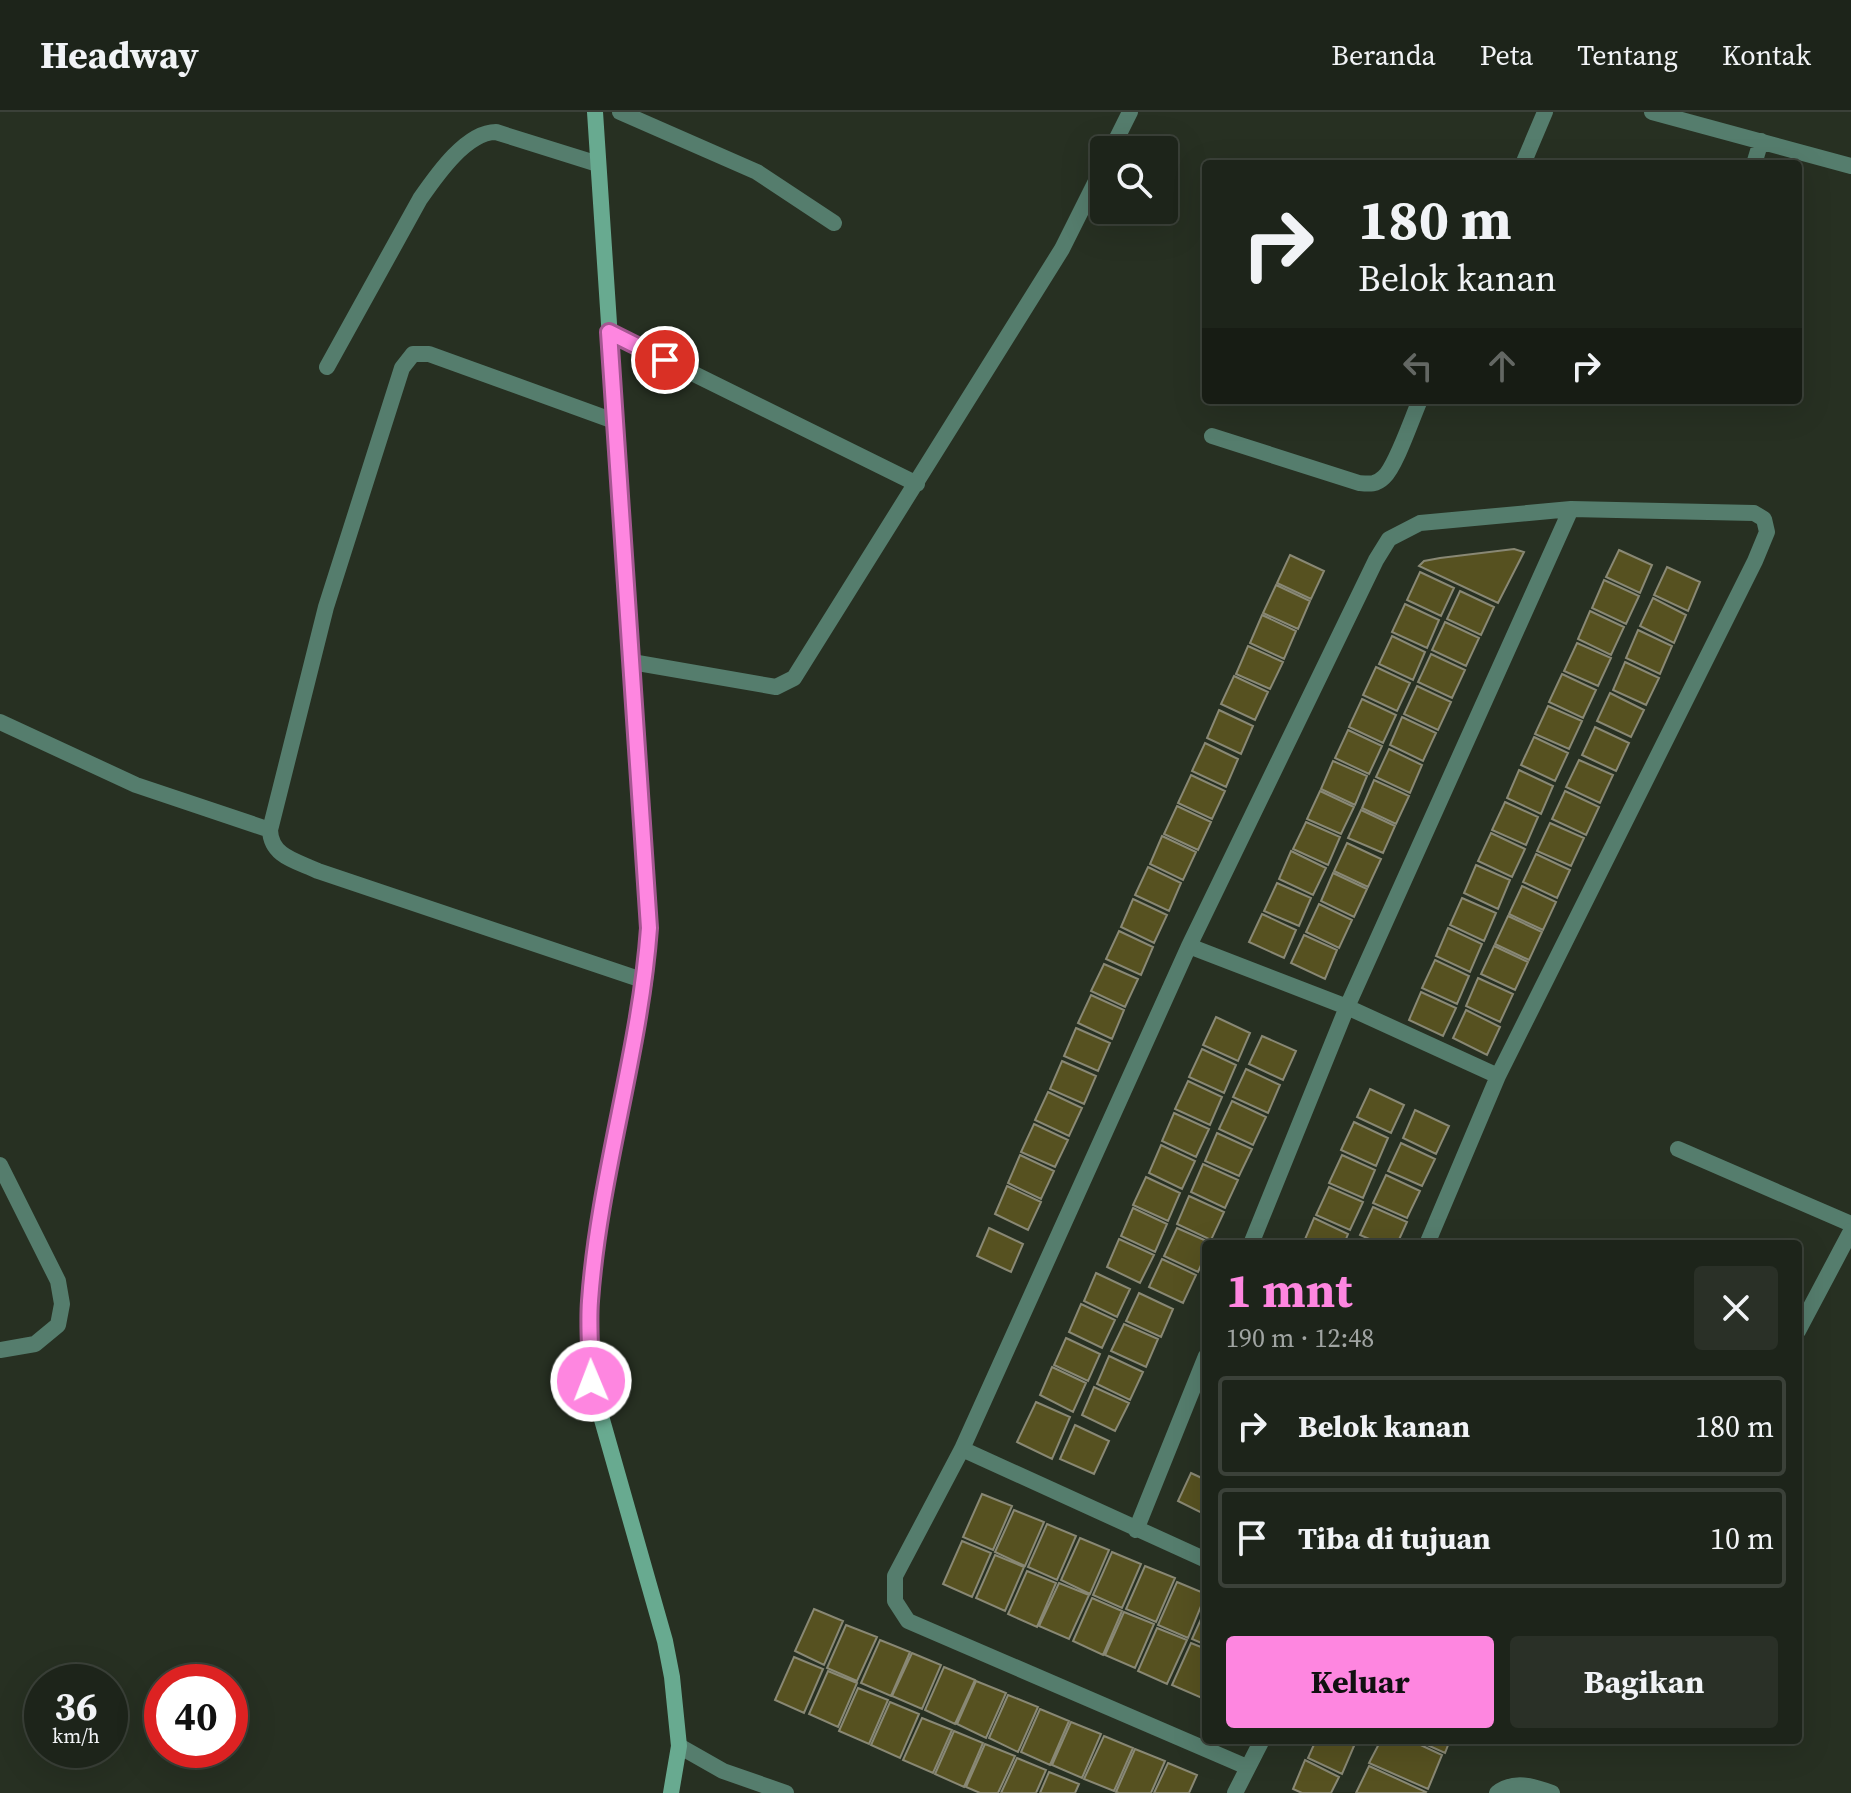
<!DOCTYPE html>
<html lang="id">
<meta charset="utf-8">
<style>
:root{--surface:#1d241a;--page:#2a3027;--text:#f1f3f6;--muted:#a0a4a2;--line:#3b4139;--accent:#fe86e0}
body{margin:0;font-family:"Source Serif 4",serif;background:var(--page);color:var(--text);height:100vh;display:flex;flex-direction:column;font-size:30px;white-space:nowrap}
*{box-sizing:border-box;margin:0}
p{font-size:26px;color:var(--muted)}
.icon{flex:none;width:44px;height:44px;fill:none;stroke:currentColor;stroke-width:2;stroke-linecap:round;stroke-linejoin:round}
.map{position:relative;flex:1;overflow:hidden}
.panel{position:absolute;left:1202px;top:1128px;width:600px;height:504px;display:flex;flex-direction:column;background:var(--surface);border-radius:8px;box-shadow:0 8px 32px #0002,0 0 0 2px var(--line)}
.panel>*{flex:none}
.hud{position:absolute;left:1202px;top:48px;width:600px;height:244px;border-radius:8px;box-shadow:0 8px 32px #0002,0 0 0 2px var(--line);background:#1d241a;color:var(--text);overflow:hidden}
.tools{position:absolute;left:1090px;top:24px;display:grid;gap:16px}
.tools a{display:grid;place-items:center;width:88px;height:88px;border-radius:8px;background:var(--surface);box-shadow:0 8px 32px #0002,0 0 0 2px var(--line);font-size:40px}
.speed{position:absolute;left:24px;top:1552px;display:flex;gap:16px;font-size:40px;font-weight:700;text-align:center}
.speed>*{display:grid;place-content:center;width:104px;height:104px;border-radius:50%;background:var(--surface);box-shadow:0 8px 32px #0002,0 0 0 2px var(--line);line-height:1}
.speed small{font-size:20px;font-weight:400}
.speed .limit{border:12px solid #d22;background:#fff;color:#111}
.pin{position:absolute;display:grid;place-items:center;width:68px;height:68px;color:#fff;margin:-34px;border:4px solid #fff;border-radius:50%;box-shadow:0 2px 8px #0007}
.me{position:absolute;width:88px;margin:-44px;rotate:359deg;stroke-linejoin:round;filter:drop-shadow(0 0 6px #0008)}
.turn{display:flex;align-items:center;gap:28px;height:168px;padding:0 24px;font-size:36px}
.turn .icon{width:104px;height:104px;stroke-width:2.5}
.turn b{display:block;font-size:56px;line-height:68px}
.lanes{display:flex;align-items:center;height:76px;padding:0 24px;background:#0003;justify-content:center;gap:40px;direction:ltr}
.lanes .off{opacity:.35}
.round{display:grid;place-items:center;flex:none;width:84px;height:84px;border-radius:8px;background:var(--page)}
.overview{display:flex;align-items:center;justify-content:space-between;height:136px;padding:0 24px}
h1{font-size:48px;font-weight:700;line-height:60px;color:var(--accent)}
.cta{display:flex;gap:16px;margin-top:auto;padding:16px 24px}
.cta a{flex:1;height:92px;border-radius:8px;background:var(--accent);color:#111;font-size:32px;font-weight:700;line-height:92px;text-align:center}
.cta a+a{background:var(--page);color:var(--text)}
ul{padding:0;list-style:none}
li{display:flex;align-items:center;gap:24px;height:100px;margin:0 16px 12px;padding:0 8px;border:4px solid var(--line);border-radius:8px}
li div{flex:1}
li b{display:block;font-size:30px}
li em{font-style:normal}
header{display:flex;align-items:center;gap:48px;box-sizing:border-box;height:112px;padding:0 40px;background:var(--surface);border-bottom:2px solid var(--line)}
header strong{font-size:38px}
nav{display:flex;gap:44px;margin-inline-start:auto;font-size:28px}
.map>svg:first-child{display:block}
.building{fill:#565120;stroke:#898874;stroke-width:2}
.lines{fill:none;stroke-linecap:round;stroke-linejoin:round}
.lane{stroke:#557d6d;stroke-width:16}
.street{stroke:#557d6d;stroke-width:16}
.secondary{stroke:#68aa90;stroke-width:16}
.route-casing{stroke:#a55792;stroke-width:20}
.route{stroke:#fe86e0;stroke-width:14}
</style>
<header>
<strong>Headway</strong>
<nav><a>Beranda</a><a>Peta</a><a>Tentang</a><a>Kontak</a></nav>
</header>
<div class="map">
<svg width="1851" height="1681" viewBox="0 0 1851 1681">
<rect width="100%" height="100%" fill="#273022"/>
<!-- building -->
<path class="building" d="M1514,437L1524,440L1498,491L1419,454L1424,449L1440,446Z
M1619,438L1652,453L1640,481L1606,465Z
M1290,443L1324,459L1311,487L1277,471Z
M1667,455L1700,470L1688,499L1654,483Z
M1420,460L1454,476L1441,504L1407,488Z
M1604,468L1639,484L1626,512L1592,496Z
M1276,473L1310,489L1298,517L1263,501Z
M1460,479L1494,495L1481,523L1447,507Z
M1653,486L1686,503L1674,531L1640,514Z
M1405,492L1439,508L1427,536L1392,520Z
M1590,499L1624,515L1611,543L1578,527Z
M1262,503L1296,519L1284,547L1250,531Z
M1445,510L1479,526L1466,554L1432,538Z
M1638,518L1672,534L1660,562L1626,546Z
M1392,524L1425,540L1413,568L1379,552Z
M1577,531L1611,546L1598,574L1564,559Z
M1248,534L1283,550L1270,577L1236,562Z
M1431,542L1465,558L1452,586L1418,570Z
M1625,550L1659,566L1646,593L1613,578Z
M1376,555L1410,571L1397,599L1363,583Z
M1562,562L1596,578L1583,606L1549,590Z
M1234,564L1268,580L1255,608L1221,592Z
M1417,574L1451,590L1438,618L1404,602Z
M1610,581L1644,598L1631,625L1597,609Z
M1362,587L1396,603L1383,631L1349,615Z
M1548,594L1582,609L1569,637L1535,622Z
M1219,598L1253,614L1241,642L1207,626Z
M1402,605L1436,621L1423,649L1390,633Z
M1595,615L1629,631L1616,659L1582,643Z
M1348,618L1382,634L1369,662L1335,646Z
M1534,625L1568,641L1555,669L1521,653Z
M1205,631L1238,647L1226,675L1192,659Z
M1389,637L1422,653L1410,681L1376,665Z
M1579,648L1613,663L1600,691L1566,675Z
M1333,649L1367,664L1355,693L1321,677Z
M1519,658L1553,674L1541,702L1507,686Z
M1191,663L1225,679L1212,707L1178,691Z
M1374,668L1409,684L1396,712L1362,696Z
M1320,679L1354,695L1341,722L1307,707Z
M1565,679L1599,695L1586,723L1552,707Z
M1505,690L1538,705L1526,733L1492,718Z
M1177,694L1211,710L1198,738L1164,722Z
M1361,698L1395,714L1383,741L1348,726Z
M1306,710L1340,725L1328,753L1293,737Z
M1550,711L1584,726L1571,754L1537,739Z
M1491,721L1525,737L1512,765L1478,749Z
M1162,724L1196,740L1183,768L1150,752Z
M1347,731L1381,747L1368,775L1334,759Z
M1291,739L1326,756L1313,783L1279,767Z
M1536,742L1570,758L1557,786L1523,770Z
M1476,753L1510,768L1498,797L1464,781Z
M1148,755L1181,771L1169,799L1135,783Z
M1333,761L1367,777L1354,805L1321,789Z
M1277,771L1311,786L1299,814L1264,799Z
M1522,774L1556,790L1543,818L1509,802Z
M1462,786L1496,801L1484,829L1450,813Z
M1133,787L1167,803L1154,831L1121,815Z
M1319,792L1352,808L1339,836L1306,820Z
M1262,802L1296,818L1284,846L1249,830Z
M1508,804L1542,820L1529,848L1495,832Z
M1448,816L1482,832L1470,860L1436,844Z
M1119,819L1153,835L1141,863L1106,847Z
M1304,823L1337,838L1325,867L1291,851Z
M1494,834L1528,850L1515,878L1481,862Z
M1435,848L1469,864L1457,892L1422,876Z
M1104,852L1138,867L1125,895L1091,879Z
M1478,866L1513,882L1500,910L1466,894Z
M1421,880L1456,896L1443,924L1409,908Z
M1091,883L1124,898L1112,927L1078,911Z
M1466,898L1500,915L1487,943L1453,926Z
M1216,905L1250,921L1238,949L1203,933Z
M1076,916L1110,931L1098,959L1064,944Z
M1262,924L1296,939L1283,968L1249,952Z
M1202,937L1236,953L1224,981L1189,965Z
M1062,949L1096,964L1084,992L1050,977Z
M1246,957L1280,973L1268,1001L1233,985Z
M1188,969L1222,985L1210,1013L1175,997Z
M1370,977L1404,993L1391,1021L1357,1005Z
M1048,980L1082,996L1069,1024L1035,1008Z
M1232,989L1266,1005L1253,1033L1219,1017Z
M1415,998L1449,1014L1436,1042L1403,1026Z
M1174,1001L1209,1017L1196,1045L1162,1029Z
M1354,1010L1388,1026L1376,1054L1341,1038Z
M1034,1012L1068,1028L1055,1055L1021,1040Z
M1217,1021L1252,1037L1239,1064L1205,1049Z
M1401,1031L1435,1047L1422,1074L1388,1059Z
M1161,1033L1195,1049L1182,1077L1149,1061Z
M1020,1043L1054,1059L1041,1087L1008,1071Z
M1342,1043L1375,1058L1363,1086L1329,1071Z
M1203,1052L1238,1068L1225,1096L1191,1080Z
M1386,1063L1420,1079L1407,1106L1373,1091Z
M1146,1065L1180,1081L1168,1109L1133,1093Z
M1007,1074L1041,1090L1028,1118L995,1102Z
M1329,1075L1363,1090L1350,1118L1316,1103Z
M1189,1084L1224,1100L1211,1128L1177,1112Z
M1373,1095L1407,1110L1397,1132H1381L1360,1123Z
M1133,1096L1167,1112L1155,1140L1121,1124Z
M1314,1106L1348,1122L1344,1132H1303Z
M989,1116L1023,1132L1011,1160L977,1144Z
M1177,1116L1211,1131L1206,1132V1142L1198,1160L1164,1144Z
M1119,1127L1154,1143L1140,1171L1107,1155Z
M1162,1147L1196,1163L1183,1191L1149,1175Z
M1096,1161L1130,1177L1117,1205L1084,1189Z
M1139,1181L1173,1197L1161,1225L1126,1209Z
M1081,1192L1115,1208L1102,1236L1069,1220Z
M1124,1212L1158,1227L1146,1255L1111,1239Z
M1066,1226L1100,1242L1088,1269L1054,1253Z
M1109,1244L1143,1260L1130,1288L1097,1272Z
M1052,1255L1086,1271L1073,1300L1040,1283Z
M1094,1275L1129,1291L1115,1319L1082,1303Z
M1036,1290L1070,1305L1052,1347L1017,1330Z
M1075,1313L1109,1329L1094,1362L1060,1347Z
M1191,1361L1206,1368V1403L1178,1389Z
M982,1382L1012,1394L993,1438L963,1425Z
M1014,1398L1044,1410L1025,1454L995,1440Z
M1047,1412L1076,1424L1057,1468L1028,1455Z
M1080,1426L1109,1438L1090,1482L1061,1468Z
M962,1429L991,1441L972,1485L943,1472Z
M1112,1440L1141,1452L1122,1496L1093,1483Z
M995,1443L1024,1455L1005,1499L976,1486Z
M1145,1454L1175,1466L1156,1510L1126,1497Z
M1027,1459L1056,1471L1037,1515L1008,1502Z
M1177,1470L1206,1482L1188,1526L1158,1513Z
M1059,1471L1089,1483L1069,1527L1039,1514Z
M1092,1486L1122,1499L1103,1543L1073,1529Z
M1206,1496V1533L1192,1527Z
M814,1497L843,1509L824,1553L795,1539Z
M1124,1500L1154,1512L1135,1556L1105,1543Z
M846,1513L877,1525L857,1569L827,1556Z
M1157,1516L1187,1528L1167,1572L1138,1559Z
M880,1528L910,1540L891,1584L861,1571Z
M1191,1531L1206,1537V1576L1202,1586L1172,1573Z
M912,1541L941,1553L922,1597L892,1584Z
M794,1545L823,1557L804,1601L775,1588Z
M944,1555L975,1568L955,1612L925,1598Z
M828,1559L857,1571L838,1615L809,1602Z
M976,1569L1006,1581L986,1626L957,1612Z
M858,1576L888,1588L869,1632L839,1619Z
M1008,1583L1038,1595L1018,1640L989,1626Z
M890,1590L919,1602L900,1646L871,1633Z
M1040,1597L1069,1609L1050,1653L1021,1640Z
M922,1606L952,1618L933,1661L903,1648Z
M1071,1610L1101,1622L1082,1666L1052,1653Z
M954,1619L983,1631L964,1675L935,1662Z
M1104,1624L1133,1636L1114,1679L1084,1667Z
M1316,1628H1342L1354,1634L1342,1662L1308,1646Z
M1381,1628H1410L1442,1643L1428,1677L1369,1651Z
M1416,1628H1450L1445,1641Z
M985,1632L1015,1644L998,1681H980L966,1675Z
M1135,1637L1165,1649L1151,1681H1119L1116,1680Z
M1017,1646L1046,1658L1036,1681H1001Z
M1305,1648L1339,1665L1331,1681H1302L1293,1677Z
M1168,1651L1197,1663L1189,1681H1154Z
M1369,1654L1426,1680L1425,1681H1356Z
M1049,1660L1079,1672L1075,1681H1040Z"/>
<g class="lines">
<!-- lane -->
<path class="lane" d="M1678,1037L1851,1112"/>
<!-- street -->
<path class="street" d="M620,0L757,60L834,111
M1652,0L1851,54
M1111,38L1130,0
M1523,52L1545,0
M1754,52L1761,29
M609,220L917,372
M327,255L420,87C436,64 466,20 496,20L598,52
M614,309L429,242H413L402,256L326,495L270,718C271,745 297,749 318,759L645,869
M1212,324L1359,371C1369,372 1376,373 1384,365C1396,354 1412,306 1420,288
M632,550L776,575L794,566L1062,137L1104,53
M0,610L136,673L270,718
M1189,834L1347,895L1498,964
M0,1053L58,1169L62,1192L58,1213L35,1232L0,1238
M1251,1132L1347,895L1571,397
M1798,1219L1851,1119
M962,1337L1206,1448
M1136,1418L1206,1244
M679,1634L723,1659L786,1681
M1247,1655L908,1509L895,1489V1464L962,1337L1189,834L1376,448L1389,427L1420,411L1571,397L1754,401L1764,407L1767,420L1755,449L1498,964L1427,1132
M1235,1681L1262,1628
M1497,1681C1514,1668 1533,1674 1552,1681"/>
<!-- secondary -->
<path class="secondary" d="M595,0L649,816L645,869L598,1119L589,1191L591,1269L665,1529L672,1565L679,1634L671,1681"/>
</g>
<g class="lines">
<!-- route casing -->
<g class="route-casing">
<path id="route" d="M591,1269C591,1242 588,1215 590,1189C599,1063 640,941 649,816L609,220L665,248"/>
</g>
<!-- route -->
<use href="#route" class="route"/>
</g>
</svg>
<div class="tools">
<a><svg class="icon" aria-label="search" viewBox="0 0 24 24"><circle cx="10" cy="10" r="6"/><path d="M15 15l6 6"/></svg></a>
</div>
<div class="speed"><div>36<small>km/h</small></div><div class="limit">40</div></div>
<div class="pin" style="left:665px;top:248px;background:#d93025"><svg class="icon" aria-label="arrive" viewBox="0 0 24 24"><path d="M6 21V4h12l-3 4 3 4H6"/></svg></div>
<svg class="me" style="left:591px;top:1269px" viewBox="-20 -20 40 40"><circle r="17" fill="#fe86e0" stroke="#fff" stroke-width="3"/><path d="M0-11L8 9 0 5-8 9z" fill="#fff"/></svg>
<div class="hud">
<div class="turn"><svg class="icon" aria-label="right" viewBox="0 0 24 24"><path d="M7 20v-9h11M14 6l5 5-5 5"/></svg><div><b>180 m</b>Belok kanan</div></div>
<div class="lanes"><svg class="icon off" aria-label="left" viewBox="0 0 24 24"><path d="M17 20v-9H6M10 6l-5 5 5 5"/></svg><svg class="icon off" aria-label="ahead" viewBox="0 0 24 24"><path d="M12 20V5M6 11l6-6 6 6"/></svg><svg class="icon" aria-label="right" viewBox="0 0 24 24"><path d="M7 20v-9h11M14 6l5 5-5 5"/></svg></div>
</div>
<section class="panel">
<div class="overview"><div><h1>1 mnt</h1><p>190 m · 12:48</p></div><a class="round"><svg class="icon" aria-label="close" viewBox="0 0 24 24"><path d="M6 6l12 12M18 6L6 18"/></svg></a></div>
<ul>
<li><svg class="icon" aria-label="right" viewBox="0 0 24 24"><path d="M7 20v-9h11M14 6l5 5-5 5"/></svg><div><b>Belok kanan</b></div><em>180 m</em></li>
<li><svg class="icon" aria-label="arrive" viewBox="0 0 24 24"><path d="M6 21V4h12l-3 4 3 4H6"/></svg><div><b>Tiba di tujuan</b></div><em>10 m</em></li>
</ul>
<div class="cta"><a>Keluar</a><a>Bagikan</a></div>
</section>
</div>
